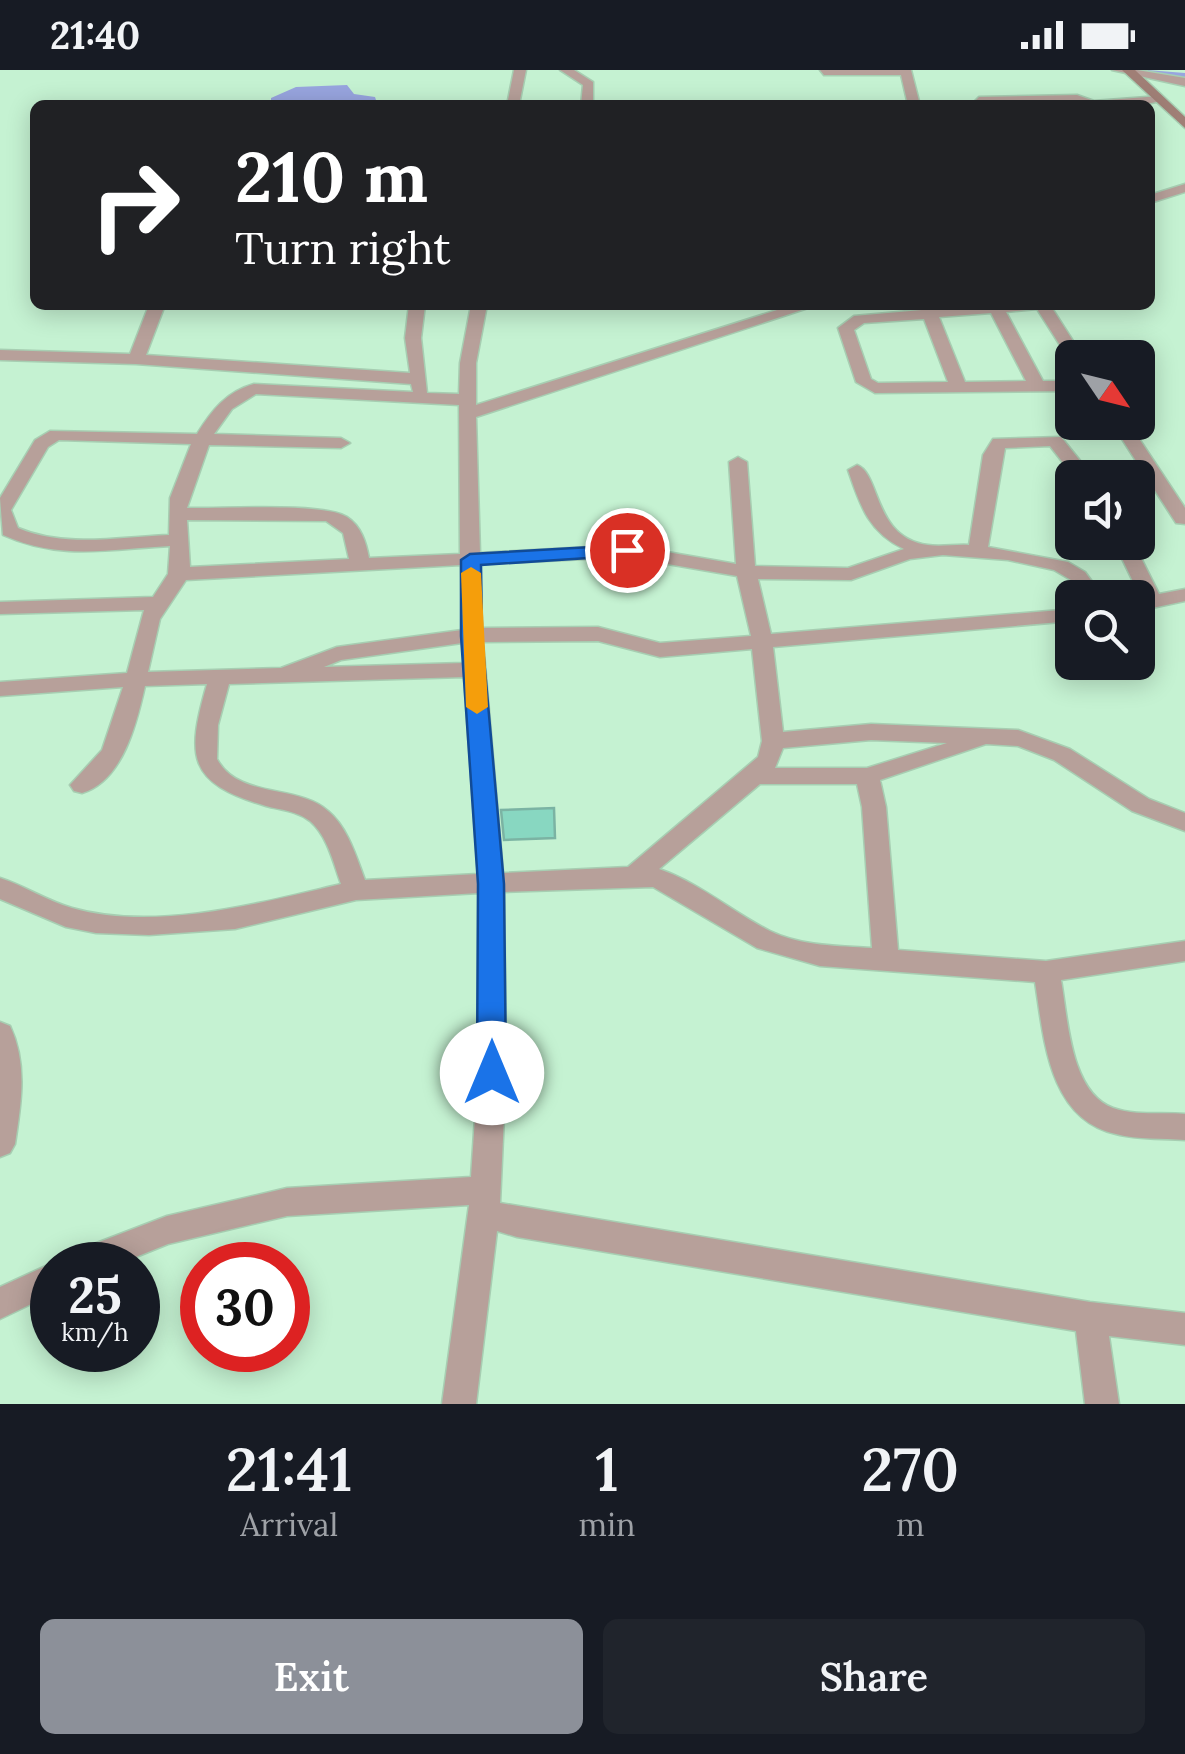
<!DOCTYPE html>
<style>
:root{--surface:#171b24;--page:#20242c;--text:#f1f3f6;--muted:#9ea1a6;--accent:#8c9099}
body{margin:0;font-family:Lora,serif;background:var(--page);color:var(--text);height:100vh;display:flex;flex-direction:column;font-size:38px;white-space:nowrap}
*{box-sizing:border-box;margin:0}
p{font-size:32px;color:var(--muted)}
.icon{flex:none;width:55px;height:55px;fill:none;stroke:currentColor;stroke-width:2;stroke-linecap:round;stroke-linejoin:round}
.map{position:relative;height:1334px;overflow:hidden}
.side{display:flex;flex-direction:column;background:var(--surface);flex:1}
.side>*{flex:none}
.top-card{position:absolute;left:30px;top:30px;width:1125px;height:210px;border-radius:15px;box-shadow:0 5px 25px #0003;background:#202124;color:#fff;overflow:hidden}
.needle{width:65px;rotate:125deg}
.fabs{position:absolute;left:1055px;top:270px;display:grid;gap:20px}
.fabs a{display:grid;place-items:center;width:100px;height:100px;border-radius:15px;background:var(--surface);box-shadow:0 5px 25px #0003;font-size:50px}
.speed{position:absolute;left:30px;top:1172px;display:flex;gap:20px;font-size:50px;font-weight:700;text-align:center}
.speed>*{display:grid;place-content:center;width:130px;height:130px;border-radius:50%;background:var(--surface);box-shadow:0 5px 25px #0003;line-height:1}
.speed small{font-size:25px;font-weight:400}
.speed .limit{border:15px solid #d22;background:#fff;color:#111}
.pin{position:absolute;display:grid;place-items:center;width:85px;height:85px;color:#fff;margin:-42px;border:5px solid #fff;border-radius:50%;box-shadow:0 2px 10px #0007}
.me{position:absolute;width:110px;margin:-55px;rotate:0deg;stroke-linejoin:round;filter:drop-shadow(0 0 8px #0008)}
.turn{display:flex;align-items:center;gap:35px;height:210px;padding:0 40px;font-size:45px}
.turn .icon{width:130px;height:130px;stroke-width:2.5}
.turn b{display:block;font-size:70px;line-height:85px}
.eta{display:flex;justify-content:space-evenly;align-items:center;height:170px;text-align:center}
.eta b{font-size:60px;font-weight:600;line-height:70px}
.primary-button{display:flex;gap:20px;margin-top:auto;padding:20px 40px}
.primary-button a{flex:1;height:115px;border-radius:15px;background:var(--accent);color:#fff;font-size:40px;font-weight:600;line-height:115px;text-align:center}
.primary-button a+a{background:var(--page);color:var(--text)}
.status{display:flex;justify-content:space-between;align-items:center;height:70px;padding:0 50px;background:var(--surface);direction:ltr}
.status svg{height:28px;fill:currentColor}
.map>svg:first-child{display:block}
.water{fill:#98a5df}
.lines{fill:none;stroke-linecap:round;stroke-linejoin:round}
.canal{fill:#98a5df;fill-rule:evenodd}
.building{fill:#88d7c1;stroke:#7bb3a3;stroke-width:2.5}
.street-casing{stroke:#a7ceb2;stroke-width:3}
.secondary-casing{stroke:#a7ceb2;stroke-width:3}
.street{fill:#b7a09a;fill-rule:evenodd}
.secondary{fill:#a07f76;fill-rule:evenodd}
.route{fill:#1a73e8;stroke:#114b97;stroke-width:2.5}
.slow{fill:#f59e0b}
</style>
<div class="status"><b>21:40</b><svg viewBox="0 0 49 12"><path d="M0 12V9h3v3zM5 12V6h3v6zM10 12V3h3v9zM15 12V0h3v12zM26 1h20v11H26zM47 4h2v5h-2z"/></svg></div>
<div class="map">
<svg width="1185" height="1334" viewBox="0 0 1185 1334">
<rect width="100%" height="100%" fill="#c5f2d2"/>
<!-- water -->
<path class="water" d="M347,15L354,24L375,27L376,30L392,35H271V28L296,17Z"/>
<g class="lines">
<!-- canal -->
<path class="canal" d="M1147,0L1185,3V9L1149,2Z"/>
</g>
<!-- building -->
<path class="building" d="M554,738L555,768L504,770L501,740Z"/>
<g class="lines">
<!-- street casing -->
<g class="street-casing">
<path id="street" d="M514,0H526L519,35H507Z
M560,0H574L593,12V35H581L583,15Z
M820,0H911L920,35H908L901,5H824Z
M1112,0H1137L1185,8V16Z
M1077,25L1094,31L1160,26L1166,30L1141,35H971L979,27Z
M1185,114V122L1150,133V125Z
M149,235H165L146,285L410,303L405,268L409,235H425L421,268L427,323L459,324L460,293L471,235H487L476,293V335L793,235H817L476,347L480,483L627,475L736,494L729,392L738,387L747,392L755,496L848,498L904,479C868,462 860,435 848,400L857,395C881,404 873,468 928,475C941,477 956,474 969,475L983,385L993,369L1061,367L1094,408H1075L1050,376L1005,378L988,477L1068,492L1085,502L1104,528H1083L1071,510L1054,500L1008,490L943,485L910,489L851,510L758,509L771,564L1072,539V551L773,577L783,662L871,654L1018,660L1070,679L1149,729L1185,743V761L1132,741L1054,690L1018,676L986,674L880,710L886,737L898,880L1046,891L1185,871V891L1061,910C1068,949 1070,1022 1113,1038C1135,1046 1163,1042 1185,1044V1070C1162,1068 1138,1070 1116,1064C1048,1049 1044,968 1035,912L820,896L757,878L653,817L504,822L506,1003L500,1133L1090,1232L1185,1243V1275L1109,1266L1119,1334H1085L1076,1261L517,1167L497,1161L476,1334H442L469,1135L287,1146L168,1174L116,1195H63L68,1184L167,1146L287,1118L471,1107L478,1003L479,823L356,830L235,859L149,865L96,863L66,857L0,829V808C25,816 47,831 72,838C155,862 260,833 341,814C333,792 328,767 310,751C297,741 281,740 266,736C187,713 186,687 207,614L145,616C137,652 123,711 82,723L74,721L70,715L102,680L123,617L0,626V612L127,603L144,540L0,544V532L153,527L168,504L170,476C110,479 60,491 3,465L0,428L35,370L50,361L197,364C212,340 226,322 254,314L413,322L411,314L136,294L0,290V280L130,284ZM256,324L459,335L460,484L369,488C366,472 361,456 347,447C324,432 220,439 187,438L209,375L341,378L350,373L341,368L214,364L232,339ZM59,370L191,374L170,428L169,465C119,467 65,478 18,458L11,440L48,377ZM187,450L326,451L343,463L349,489L190,497ZM627,487L737,506L751,566L660,573L598,557L482,558L480,494ZM461,495L462,560L337,577L281,598L148,602L160,549L186,510ZM598,571L660,587L752,579L762,671L758,687L628,797L503,803L483,572ZM462,573L464,593L324,597L341,590ZM464,607L478,804L365,810C356,786 348,758 328,741C298,714 238,729 217,689L218,655L229,614ZM871,670L947,673L867,698H775L783,678ZM760,714H857L862,737L872,878C839,876 801,876 770,861C732,842 700,813 659,799Z
M978,235H1050L1084,288H1072L1070,291L1037,239L1006,242L1043,311H1072V321L875,323L856,312L838,258L854,246ZM991,243L1026,311L965,312L939,247ZM924,249L948,312L878,313L871,309L854,260L864,253Z
M1111,352H1128L1185,438V454L1176,453Z
M1114,472H1133L1159,524L1185,519V531L1138,541V529L1141,528Z
M0,952L10,956C28,994 21,1034 15,1074L10,1083L0,1087Z
M52,1193L58,1195H52V1224L0,1249V1217Z"/>
</g>
<!-- secondary casing -->
<g class="secondary-casing">
<path id="secondary" d="M1122,0H1135L1185,47V58Z"/>
</g>
<!-- street -->
<use href="#street" class="street"/>
<!-- secondary -->
<use href="#secondary" class="secondary"/>
</g>
<!-- route -->
<path class="route" d="M627,475L634,476V485L481,495L482,566L504,814L506,1003L502,1012L492,1016L481,1012L477,1003L478,814L461,566V490L470,484Z"/>
<!-- slow -->
<path class="slow" d="M471,497L481,503L488,637L477,644L466,637L461,503Z"/>
</svg>
<div class="fabs">
<a><svg class="needle" viewBox="-14 -14 28 28"><path d="M0-13l5 13h-10z" fill="#e53935"/><path d="M0 13l5-13h-10z" fill="#9ea1a6"/></svg></a>
<a><svg class="icon" aria-label="sound" viewBox="0 0 24 24"><path d="M4 9h4l5-4v14l-5-4H4zM17 9q2 3 0 6"/></svg></a>
<a><svg class="icon" aria-label="search" viewBox="0 0 24 24"><circle cx="10" cy="10" r="6"/><path d="M15 15l6 6"/></svg></a>
</div>
<div class="speed"><div>25<small>km/h</small></div><div class="limit">30</div></div>
<div class="pin" style="left:627px;top:480px;background:#d93025"><svg class="icon" aria-label="arrive" viewBox="0 0 24 24"><path d="M6 21V4h12l-3 4 3 4H6"/></svg></div>
<svg class="me" style="left:492px;top:1003px" viewBox="-20 -20 40 40"><circle r="19" fill="#fff"/><path d="M0-13L10 11 0 6-10 11z" fill="#1a73e8"/></svg>
<div class="top-card">
<div class="turn"><svg class="icon" aria-label="right" viewBox="0 0 24 24"><path d="M7 20v-9h11M14 6l5 5-5 5"/></svg><div><b>210 m</b>Turn right</div></div>
</div>
</div>
<section class="side">
<div class="eta">
<div><b>21:41</b><p>Arrival</p></div>
<div><b>1</b><p>min</p></div>
<div><b>270</b><p>m</p></div>
</div>
<div class="primary-button"><a>Exit</a><a>Share</a></div>
</section>
